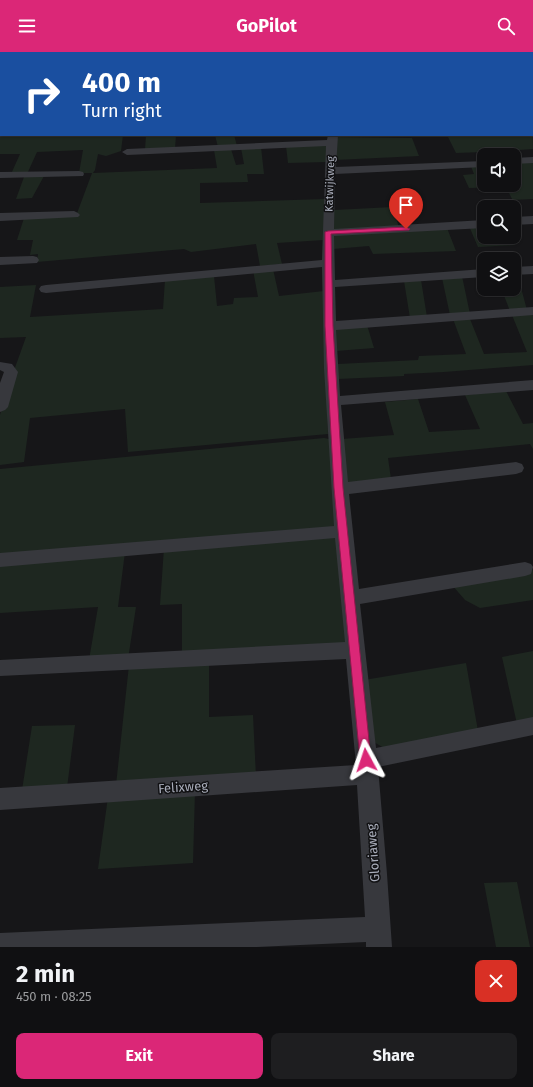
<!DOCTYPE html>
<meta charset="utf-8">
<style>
:root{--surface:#101012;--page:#1e1e20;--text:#f1f3f6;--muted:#9c9d9f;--line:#303032;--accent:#db2777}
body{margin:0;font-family:"Fira Sans",sans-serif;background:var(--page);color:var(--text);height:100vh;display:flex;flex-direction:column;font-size:15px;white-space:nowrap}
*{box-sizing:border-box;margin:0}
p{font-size:13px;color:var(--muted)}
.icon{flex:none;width:22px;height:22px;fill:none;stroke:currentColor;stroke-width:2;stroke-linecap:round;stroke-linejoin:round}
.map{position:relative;height:895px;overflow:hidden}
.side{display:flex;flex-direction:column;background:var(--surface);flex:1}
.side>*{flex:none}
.guide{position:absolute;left:0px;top:0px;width:533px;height:84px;box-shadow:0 1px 3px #0004,0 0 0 1px var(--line);background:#1a4fa0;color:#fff;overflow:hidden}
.tools{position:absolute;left:477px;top:96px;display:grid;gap:8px}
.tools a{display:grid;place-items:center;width:44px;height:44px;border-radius:8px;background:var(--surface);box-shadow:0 1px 3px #0004,0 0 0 1px var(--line);font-size:20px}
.pin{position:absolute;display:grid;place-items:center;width:34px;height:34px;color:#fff;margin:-41px -17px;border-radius:50% 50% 50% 0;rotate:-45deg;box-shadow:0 0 4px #0007}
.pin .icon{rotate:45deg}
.me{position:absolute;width:44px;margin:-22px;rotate:355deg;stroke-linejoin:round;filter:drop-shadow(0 0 3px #0008)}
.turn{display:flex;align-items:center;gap:14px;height:84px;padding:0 16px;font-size:18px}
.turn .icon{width:52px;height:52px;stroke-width:2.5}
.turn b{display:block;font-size:28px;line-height:34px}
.round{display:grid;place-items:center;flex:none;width:42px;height:42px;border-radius:8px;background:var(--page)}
.headline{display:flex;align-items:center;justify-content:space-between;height:68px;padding:0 16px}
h1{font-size:24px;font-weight:700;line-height:30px}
.primary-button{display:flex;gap:8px;margin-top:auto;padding:8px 16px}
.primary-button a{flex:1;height:46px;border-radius:8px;background:var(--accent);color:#fff;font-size:16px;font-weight:700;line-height:46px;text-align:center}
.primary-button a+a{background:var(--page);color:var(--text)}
header{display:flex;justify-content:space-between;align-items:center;height:52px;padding:0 16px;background:var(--accent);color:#fff;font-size:18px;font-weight:700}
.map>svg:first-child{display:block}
.green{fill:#1e2720}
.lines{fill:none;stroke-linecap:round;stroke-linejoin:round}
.minor{fill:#37383d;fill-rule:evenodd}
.route{fill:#db2777;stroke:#8e194d}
.labels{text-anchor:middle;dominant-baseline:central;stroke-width:3;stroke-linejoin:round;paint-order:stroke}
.street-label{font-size:11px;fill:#a8acb9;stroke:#111113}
.near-street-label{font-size:13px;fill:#a8acb9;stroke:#111113}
</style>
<header><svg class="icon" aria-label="menu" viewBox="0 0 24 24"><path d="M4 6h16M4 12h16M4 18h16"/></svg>GoPilot<svg class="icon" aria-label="search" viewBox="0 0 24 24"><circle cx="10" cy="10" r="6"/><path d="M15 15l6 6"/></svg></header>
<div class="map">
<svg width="533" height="895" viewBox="0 0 533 895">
<rect width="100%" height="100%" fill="#161618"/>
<!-- green -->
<path class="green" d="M532,40L533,97L492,100L494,103H485L483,100L456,101L447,83H532Z
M0,83H123L121,99L106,104L98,102L95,118L93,121L217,116L214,98L231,97L236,113L244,112L241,96L261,95L264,122H247L248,130L200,131V151L325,147L324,188L277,191L282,212L260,214L256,192L191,200L184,197L37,210L38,202L30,203L33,188H17L24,166L76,164L92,121H79L83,98L37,100L27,122H11L20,102H0Z
M146,83H176L175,97L145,98Z
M215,83H234L237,94L218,95Z
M336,85L412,86L419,104L335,108Z
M327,92V110L288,111L286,94Z
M533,108V147L512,148L521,167H514V155H494L491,148L512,147L506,135L469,136L463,123L474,122L470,112H484V133H514V109Z
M44,124L32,146L16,147L24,125Z
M393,155L399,176L334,179V158Z
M484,173V185H511L515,193L478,195L469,174Z
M447,176L456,199L373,202L369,194L333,197V183Z
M273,217L279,244L324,239L328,382L128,400L125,357L30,366L24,410L0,413V363L7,338L26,285L0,286V235L36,233L30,265L163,257L165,228L214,224L217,254L233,252L234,246L258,245L253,218Z
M514,221H517L527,258L510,259L503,241L486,242L485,237H514Z
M462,224L470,262L450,263L442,226Z
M421,228L427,265L410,266L404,229Z
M533,261V313L444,320L404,322V324L338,327V312L418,308L419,304L466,302L453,267H470L484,302L527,300L512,263Z
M367,273L374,296L336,299L335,276Z
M506,339L523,372L533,371V397L530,392L388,406L391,427L346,434L342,387L394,383L385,350L418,347L429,380L480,377L465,343Z
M324,386L329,387L336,473L329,476L0,505V417Z
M337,485L346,588L345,592L182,603V552L160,553L164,496Z
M125,500L118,555H136L128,607L89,608L98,555L0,561V511Z
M533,518V548L480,556L465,548L452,533Z
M533,599V668L517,672L502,605Z
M209,609V665L253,663L256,725L116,733L129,613Z
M466,611L478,679L384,696L374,690L364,628Z
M75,673L67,736L22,738L32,674Z
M195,739L193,811L98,817L108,745Z
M517,830L530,895H496L484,831Z"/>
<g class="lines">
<!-- minor -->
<path class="minor" d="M339,0H347V1H339Z
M392,0H425L392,1Z
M0,7H1V13H0Z
M328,83H338L336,115L484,109V115L335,122L334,177L484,168V176L334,184L335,228L484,217V225L335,235L336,269L533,255V263L336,278L340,344L533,328V338L341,353L348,430L516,410L522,412L524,416L522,420L516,422L349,442L359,537L525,510L531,512L533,515L531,522L525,524L360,552L376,696L533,665V683L378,715L387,822L392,895H366V890L257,895H0V881L365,865L357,733L0,758V736L356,713L346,607L0,624V608L345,590L335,486L0,515V501L334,474L324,316L322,215L46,241L41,240L39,237L41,234L46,233L322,208L326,94L127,103L122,100L127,97L327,88Z
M533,105V111L514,112V106Z
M79,119L83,120L84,122L83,124L0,126V120Z
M74,159L78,161L80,163L78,165L0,169V161Z
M533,164V172L514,173V165Z
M33,204L37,205L39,208L37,211L0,213V205Z
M533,214V222L514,223V215Z
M0,310L12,312L18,320L8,355L5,358L0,360V331L4,320L0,318Z"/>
</g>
<!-- route -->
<path class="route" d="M406,175L410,177L409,178L331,182L333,274L343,436L371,708L370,711L366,713L361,711L360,708L334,436L325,274V180L328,179Z"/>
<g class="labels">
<!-- street labels -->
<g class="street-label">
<text transform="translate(330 132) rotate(-88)">Katwijkweg</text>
</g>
<!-- near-street labels -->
<g class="near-street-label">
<text transform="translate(183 735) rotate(-4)">Felixweg</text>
<text transform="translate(373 801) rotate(-94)">Gloriaweg</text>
</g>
</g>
</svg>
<div class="tools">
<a><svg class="icon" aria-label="sound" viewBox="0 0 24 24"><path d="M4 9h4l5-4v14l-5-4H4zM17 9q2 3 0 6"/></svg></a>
<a><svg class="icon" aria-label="search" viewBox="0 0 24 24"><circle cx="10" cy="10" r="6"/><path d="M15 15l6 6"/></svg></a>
<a><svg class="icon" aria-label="layers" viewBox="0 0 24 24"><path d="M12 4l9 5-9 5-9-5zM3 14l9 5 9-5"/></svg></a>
</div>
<div class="pin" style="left:406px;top:177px;background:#d93025"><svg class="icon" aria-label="arrive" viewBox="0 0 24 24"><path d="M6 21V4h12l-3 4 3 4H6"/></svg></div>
<svg class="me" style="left:366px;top:708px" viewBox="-20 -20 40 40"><path d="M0-17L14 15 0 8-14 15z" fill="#db2777" stroke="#fff" stroke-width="4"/></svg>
<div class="guide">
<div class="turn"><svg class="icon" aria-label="right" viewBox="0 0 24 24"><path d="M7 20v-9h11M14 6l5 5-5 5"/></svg><div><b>400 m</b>Turn right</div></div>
</div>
</div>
<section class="side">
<div class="headline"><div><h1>2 min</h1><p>450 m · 08:25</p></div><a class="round" style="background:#d93025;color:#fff"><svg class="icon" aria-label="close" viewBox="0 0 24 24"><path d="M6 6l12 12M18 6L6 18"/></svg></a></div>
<div class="primary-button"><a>Exit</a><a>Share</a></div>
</section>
